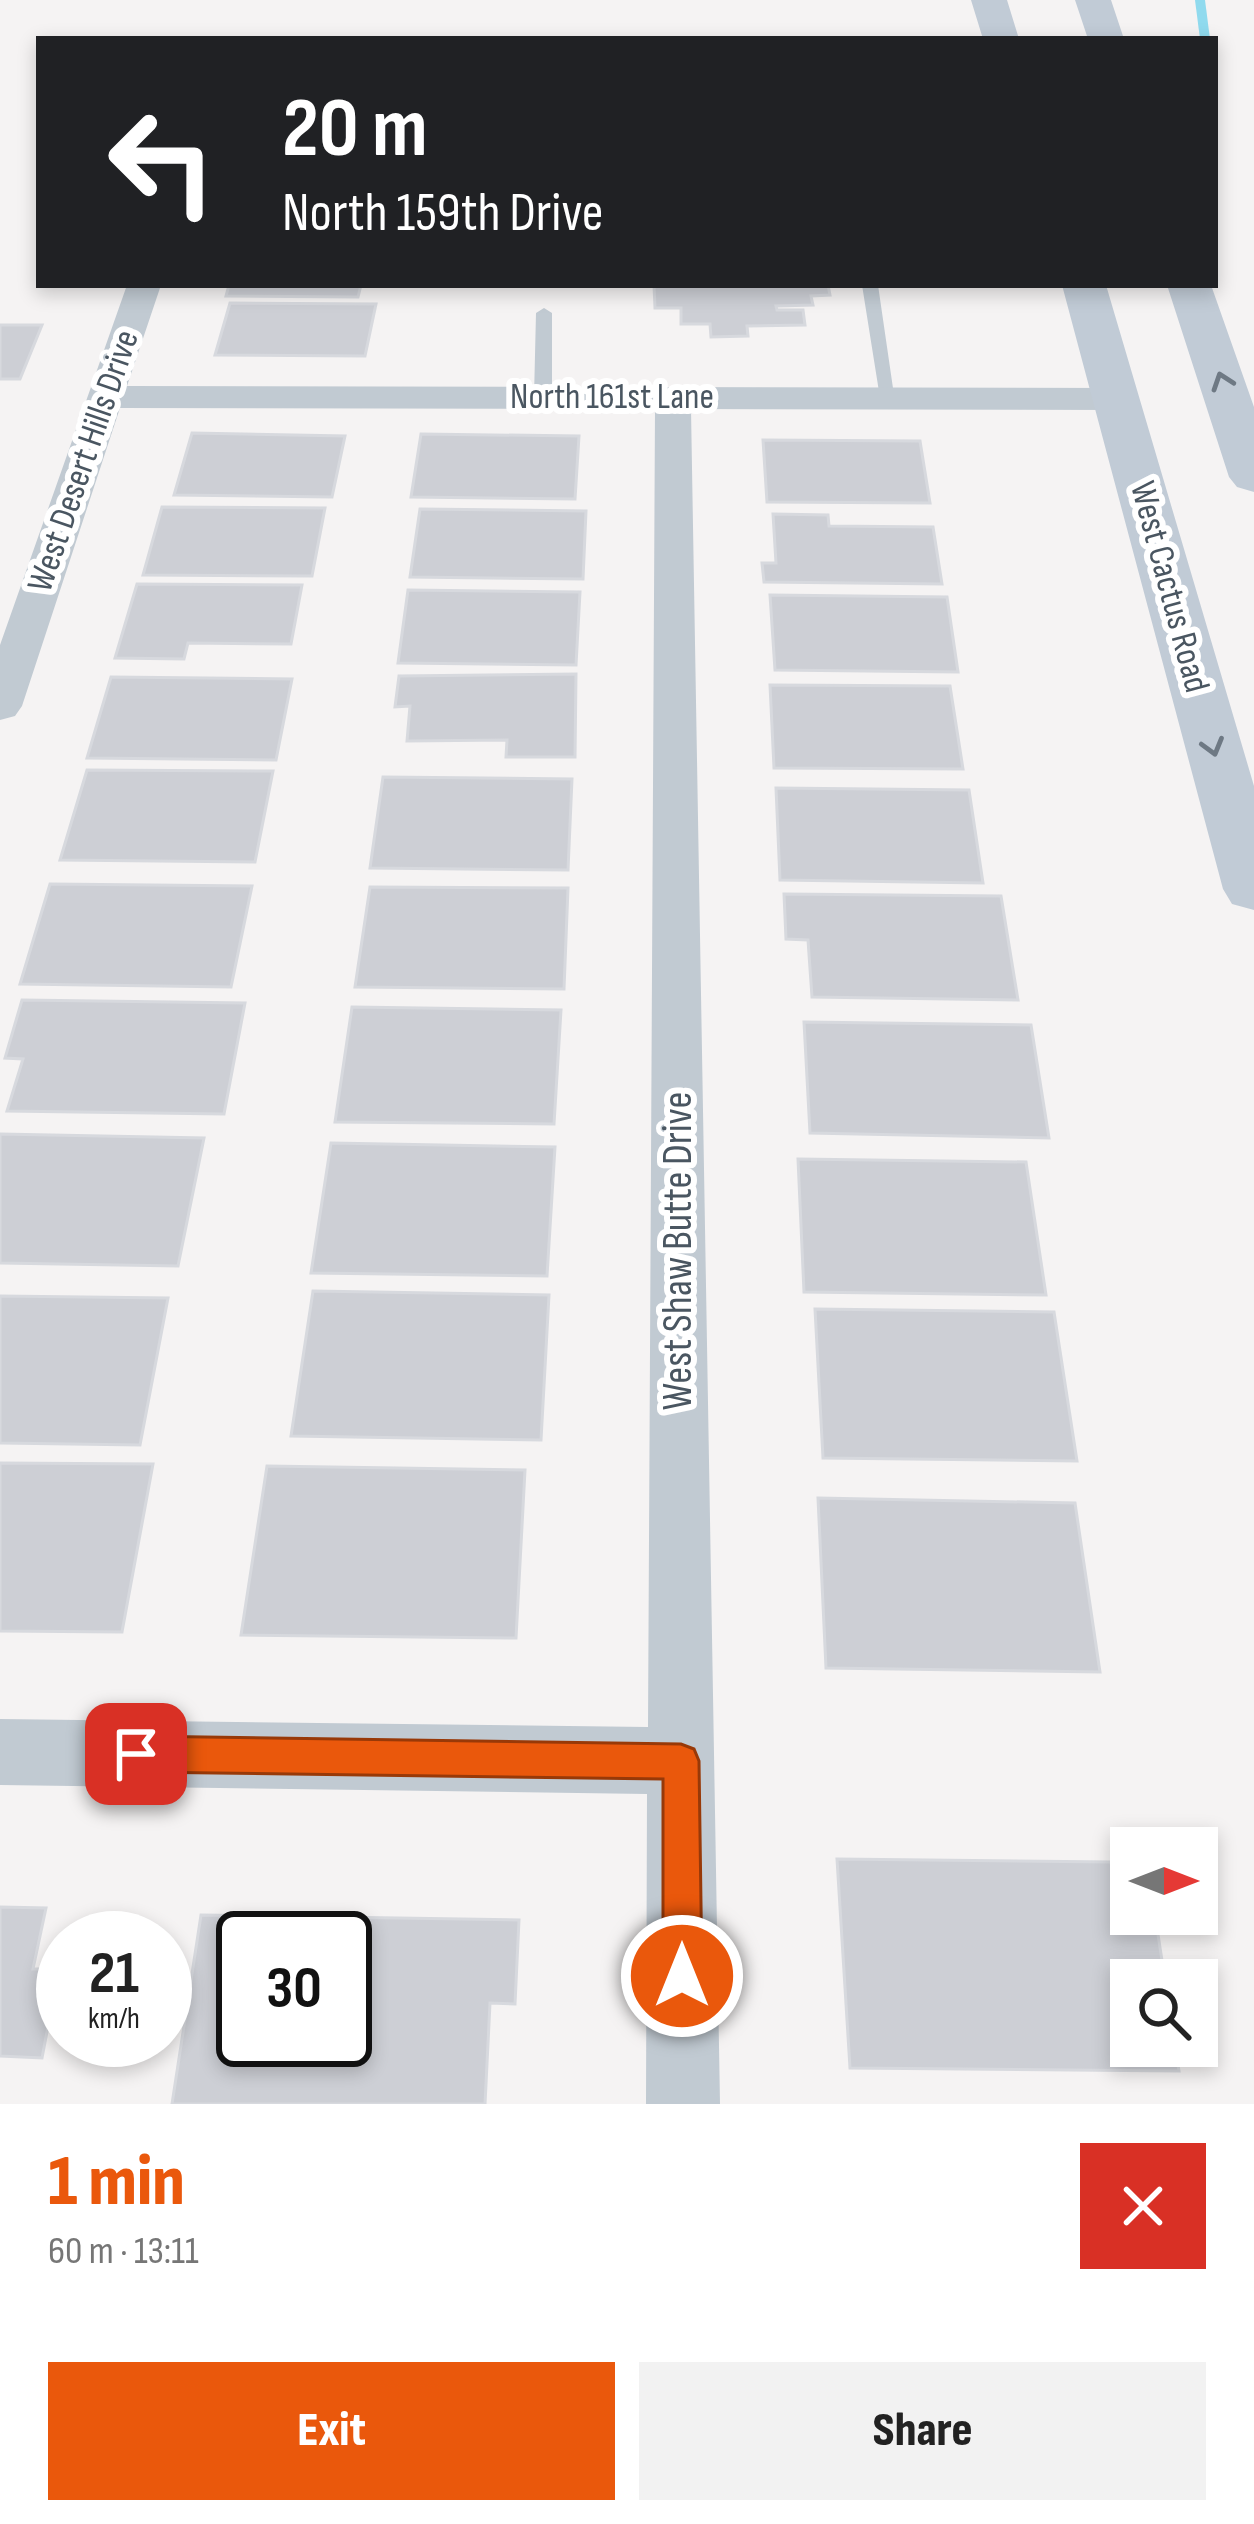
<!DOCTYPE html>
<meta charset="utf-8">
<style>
:root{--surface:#fff;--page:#f2f2f2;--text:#222;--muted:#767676;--accent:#ea580c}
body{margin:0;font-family:"Sofia Sans Condensed",sans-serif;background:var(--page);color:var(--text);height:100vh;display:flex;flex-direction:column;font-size:45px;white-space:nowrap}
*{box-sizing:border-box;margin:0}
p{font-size:39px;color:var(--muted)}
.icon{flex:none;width:66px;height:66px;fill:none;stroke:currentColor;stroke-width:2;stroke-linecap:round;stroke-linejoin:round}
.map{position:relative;height:2104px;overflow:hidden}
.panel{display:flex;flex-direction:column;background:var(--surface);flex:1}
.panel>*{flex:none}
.top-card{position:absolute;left:36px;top:36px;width:1182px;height:252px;border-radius:0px;box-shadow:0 6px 18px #0003;background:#202124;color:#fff;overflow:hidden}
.needle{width:78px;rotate:90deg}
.buttons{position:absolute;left:1110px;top:1827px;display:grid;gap:24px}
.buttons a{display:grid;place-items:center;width:108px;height:108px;border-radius:0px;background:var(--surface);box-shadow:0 6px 18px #0003;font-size:60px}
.speed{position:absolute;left:36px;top:1911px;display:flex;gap:24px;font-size:60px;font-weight:700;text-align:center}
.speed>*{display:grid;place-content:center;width:156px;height:156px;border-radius:50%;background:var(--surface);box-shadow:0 6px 18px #0003;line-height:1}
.speed small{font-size:30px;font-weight:400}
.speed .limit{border:6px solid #111;border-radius:18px;background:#fff;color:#111}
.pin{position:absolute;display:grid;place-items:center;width:102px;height:102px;color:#fff;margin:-51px;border-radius:24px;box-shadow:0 6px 18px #0006}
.me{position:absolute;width:132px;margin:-66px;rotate:0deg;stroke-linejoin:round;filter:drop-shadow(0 0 9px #0008)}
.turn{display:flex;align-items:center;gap:42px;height:252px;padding:0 48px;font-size:54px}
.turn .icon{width:156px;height:156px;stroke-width:2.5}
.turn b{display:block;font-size:84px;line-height:102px}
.round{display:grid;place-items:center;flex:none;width:126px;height:126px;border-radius:0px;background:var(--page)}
.head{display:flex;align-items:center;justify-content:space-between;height:204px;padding:0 48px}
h1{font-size:72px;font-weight:800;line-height:90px;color:var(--accent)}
.action{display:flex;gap:24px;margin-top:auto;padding:24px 48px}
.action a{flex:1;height:138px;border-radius:0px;background:var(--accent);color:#fff;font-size:48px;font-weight:800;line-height:138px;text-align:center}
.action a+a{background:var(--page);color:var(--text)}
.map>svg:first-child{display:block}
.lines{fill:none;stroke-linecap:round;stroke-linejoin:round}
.stream{fill:#90daee;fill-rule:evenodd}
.building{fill:#cdcfd5;stroke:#d7d9de;stroke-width:3;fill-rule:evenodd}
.service{fill:#c1cad2;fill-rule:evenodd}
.minor{fill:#c1cad2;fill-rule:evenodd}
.secondary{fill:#c1cbd6;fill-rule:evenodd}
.oneway{stroke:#6e7984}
.route{fill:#ea580c;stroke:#983908;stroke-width:3}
.labels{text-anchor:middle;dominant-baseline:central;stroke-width:12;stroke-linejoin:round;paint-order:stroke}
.far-street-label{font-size:36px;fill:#4a5661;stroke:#fff}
.street-label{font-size:42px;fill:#4a5661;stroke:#fff}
</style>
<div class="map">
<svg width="1254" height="2104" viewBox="0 0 1254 2104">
<rect width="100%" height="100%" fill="#f5f3f3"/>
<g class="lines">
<!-- stream -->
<path class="stream" d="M1195,0H1205L1210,39H1200Z"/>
</g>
<!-- building -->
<path class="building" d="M229,285H361L358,297L226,296Z
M654,285H828L830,295L811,296L813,305L776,306L777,310H803L805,325L747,326L748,336L711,337L710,324H681V308H655Z
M230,303L376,304L365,356L215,355Z
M0,325H42L20,379H0Z
M192,433L345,436L332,497L174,495Z
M421,434L579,436L575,499L411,497Z
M763,440L920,441L930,503L767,502Z
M162,507L325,508L312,576L143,575Z
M420,509L586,511L583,579L410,577Z
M773,514L828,515L829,526L933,527L942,584L764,582L762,563H776Z
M137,584L302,585L291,644L188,643L184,659L115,658Z
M408,590L580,592L576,665L398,663Z
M770,595L947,597L958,672L775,670Z
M576,674L575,757H506L507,740L407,741L410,706L395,707L399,676Z
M111,677L292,679L276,760L87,758Z
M770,685L950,686L963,769L774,768Z
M87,770L273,771L255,862L60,860Z
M383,777L572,779L568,870L370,868Z
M776,788L969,790L983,883L780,880Z
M50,884L252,886L231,987L20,984Z
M370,887L568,888L564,989L355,987Z
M784,894L1001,896L1018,1000L812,997L808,940L786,939Z
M22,1000L245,1003L224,1114L7,1111L23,1059L5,1058Z
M352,1007L561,1010L554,1124L335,1122Z
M804,1022L1031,1025L1049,1138L810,1133Z
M0,1134L204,1138L178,1266L0,1263Z
M331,1143L555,1147L547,1276L311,1273Z
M798,1159L1026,1162L1046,1295L804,1292Z
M313,1291L549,1295L541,1440L291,1436Z
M0,1296L168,1298L140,1445L0,1443Z
M815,1309L1054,1312L1077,1461L823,1458Z
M0,1463L153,1464L122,1632L0,1631Z
M267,1466L525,1470L516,1638L241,1635Z
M818,1498L1075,1503L1100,1672L826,1668Z
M837,1859L1111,1862L1119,1915H1155L1165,1980H1131V2046H1175L1179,2071L850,2068Z
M0,1907L46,1908L33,1969H59L42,2058L0,2056Z
M201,1915L519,1920L515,2004L490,2003L485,2104H172ZM243,1938H345V2040H243Z"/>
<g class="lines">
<!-- service -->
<path class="service" d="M862,285H878L895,402L880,398Z
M544,308L552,313V397L543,402L534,397L536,313Z"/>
<!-- minor -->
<path class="minor" d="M127,285H161L127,386L1119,388L1132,391L1137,399L1132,407L1119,410L691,409L720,2104H646L647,1794L0,1785V1719L648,1727L655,409L120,408L22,706L15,716L0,720V645Z"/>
<!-- secondary -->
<path class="secondary" d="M971,0H1007L1019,39H983Z
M1075,0H1111L1124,39H1088Z
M1062,285H1106L1254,786V910L1232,904L1223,889Z
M1167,285H1211L1254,407V492L1237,487L1229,477Z"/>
</g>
<!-- one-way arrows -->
<defs><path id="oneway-chevron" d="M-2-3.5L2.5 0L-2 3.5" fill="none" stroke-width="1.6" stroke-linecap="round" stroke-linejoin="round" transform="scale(3)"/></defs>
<g class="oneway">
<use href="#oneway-chevron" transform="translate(1222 381) rotate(-109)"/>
<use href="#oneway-chevron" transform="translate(1213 747) rotate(74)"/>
</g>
<!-- route -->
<path class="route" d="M136,1736L681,1744L694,1749L699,1761L702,1976L696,1989L682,1995L669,1989L663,1976V1779L136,1772L124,1767L118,1754L124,1742Z"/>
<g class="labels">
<!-- far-street labels -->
<g class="far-street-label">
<text x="612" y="397">North 161st Lane</text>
<text transform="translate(84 461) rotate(-71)">West Desert Hills Drive</text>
<text transform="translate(1169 587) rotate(75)">West Cactus Road</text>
</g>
<!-- street labels -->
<g class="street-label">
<text transform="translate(678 1251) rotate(-90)">West Shaw Butte Drive</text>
</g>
</g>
</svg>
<div class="buttons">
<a><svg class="needle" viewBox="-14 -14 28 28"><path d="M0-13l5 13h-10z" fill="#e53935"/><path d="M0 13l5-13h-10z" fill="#767676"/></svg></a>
<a><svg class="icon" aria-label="search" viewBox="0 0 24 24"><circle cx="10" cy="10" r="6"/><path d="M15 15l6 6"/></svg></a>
</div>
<div class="speed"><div>21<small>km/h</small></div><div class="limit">30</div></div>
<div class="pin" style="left:136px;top:1754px;background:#d93025"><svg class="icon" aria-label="arrive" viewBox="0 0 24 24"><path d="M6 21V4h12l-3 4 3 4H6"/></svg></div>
<svg class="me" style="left:682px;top:1976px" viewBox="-20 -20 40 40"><circle r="17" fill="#ea580c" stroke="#fff" stroke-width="3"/><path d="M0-11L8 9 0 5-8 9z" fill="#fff"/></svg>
<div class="top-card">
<div class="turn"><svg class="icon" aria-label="left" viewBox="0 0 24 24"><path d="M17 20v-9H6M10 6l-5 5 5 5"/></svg><div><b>20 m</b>North 159th Drive</div></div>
</div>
</div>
<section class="panel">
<div class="head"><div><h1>1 min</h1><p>60 m · 13:11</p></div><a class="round" style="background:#d93025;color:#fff"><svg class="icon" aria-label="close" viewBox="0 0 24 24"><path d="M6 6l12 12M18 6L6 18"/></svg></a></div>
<div class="action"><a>Exit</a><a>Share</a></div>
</section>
